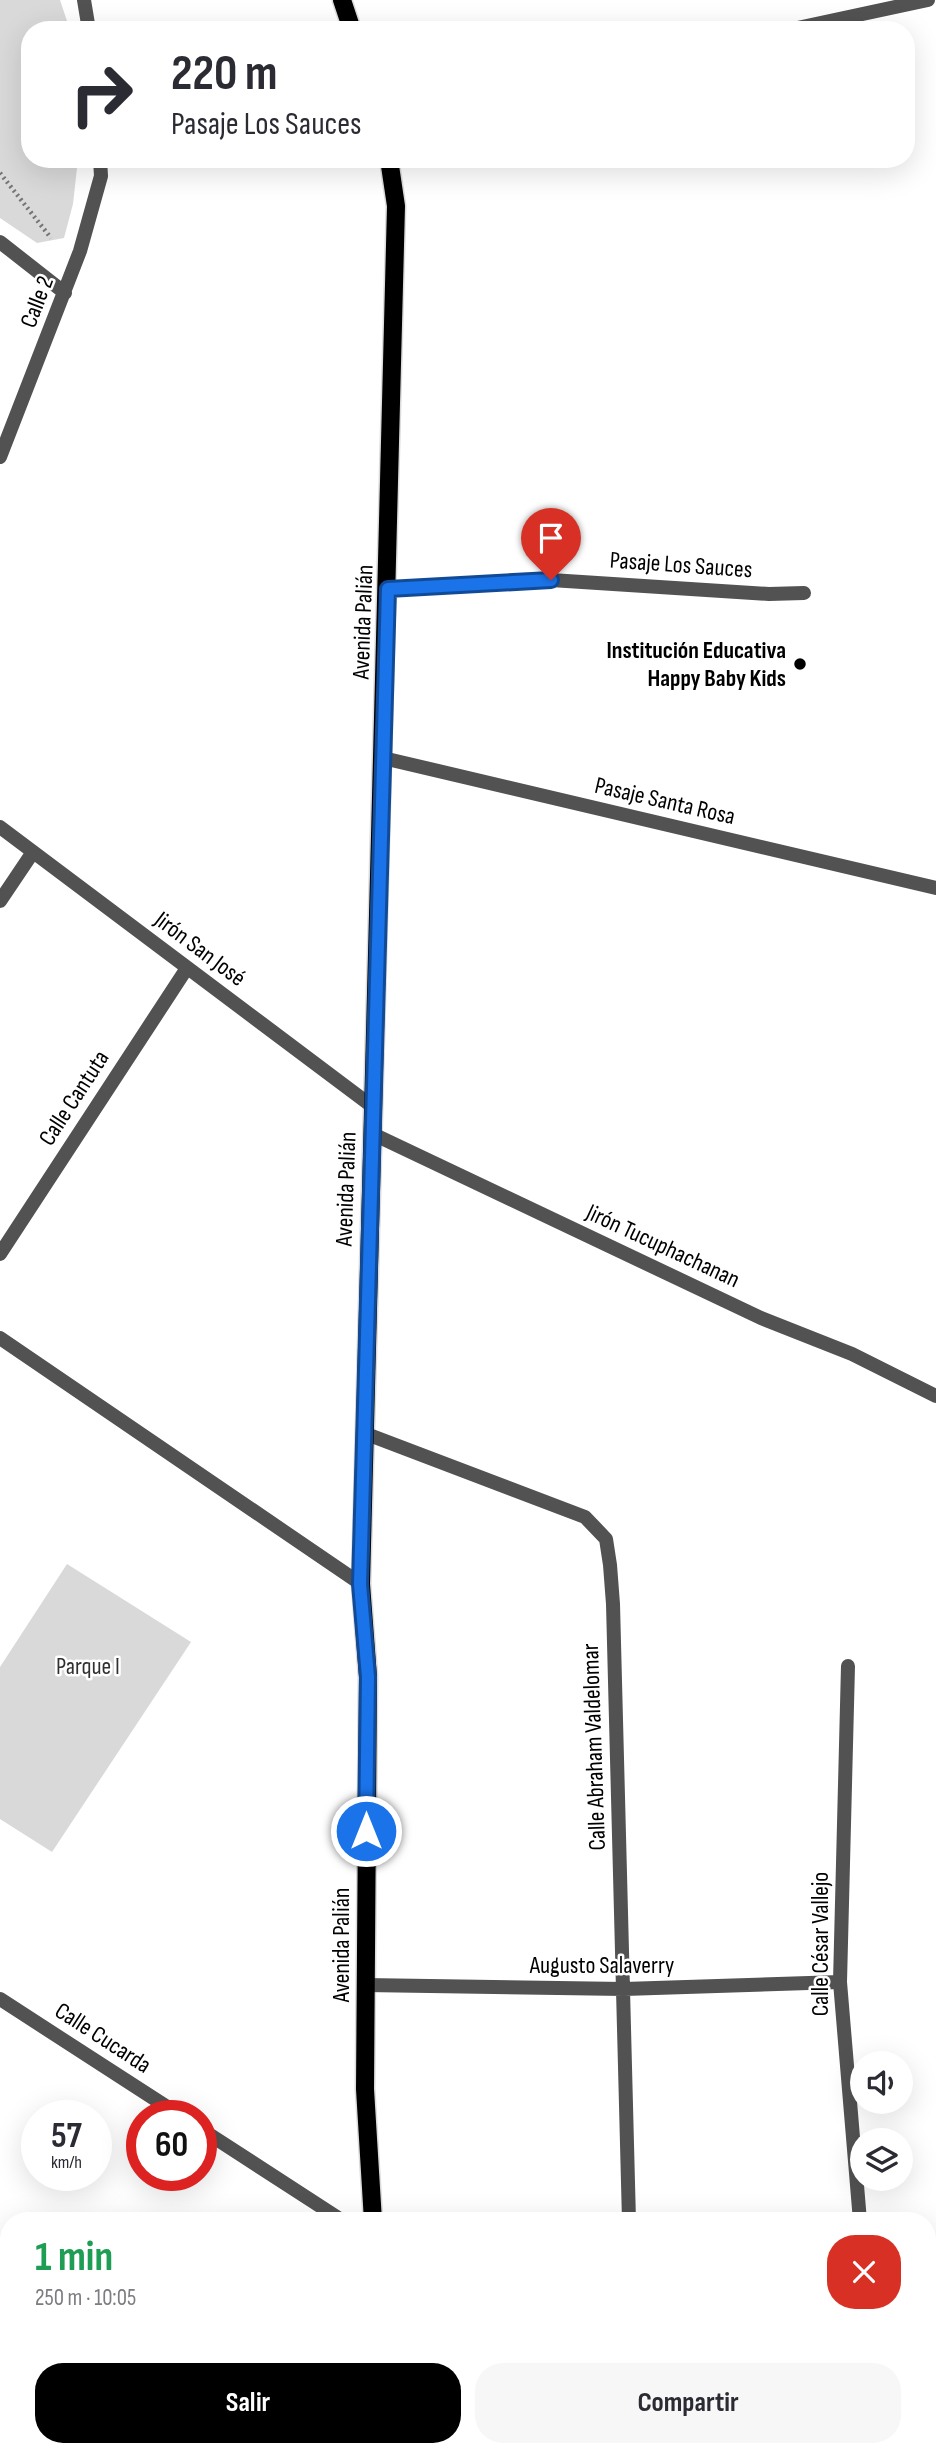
<!DOCTYPE html>
<html lang="es">
<meta charset="utf-8">
<style>
:root{--surface:#fff;--page:#f7f7f7;--text:#2b2b33;--muted:#7c7c81;--accent:#000}
body{margin:0;font-family:"Sofia Sans Condensed",sans-serif;background:var(--page);color:var(--text);height:100vh;display:flex;flex-direction:column;font-size:26px;white-space:nowrap}
*{box-sizing:border-box;margin:0}
p{font-size:23px;color:var(--muted)}
.icon{flex:none;width:38px;height:38px;fill:none;stroke:currentColor;stroke-width:2;stroke-linecap:round;stroke-linejoin:round}
.map{position:relative;flex:1;overflow:hidden}
.side{position:absolute;left:0px;top:2212px;width:936px;height:245px;display:flex;flex-direction:column;background:var(--surface);border-radius:28px 28px 0 0;box-shadow:0 7px 28px #0002}
.side>*{flex:none}
.hud{position:absolute;left:21px;top:21px;width:894px;height:147px;border-radius:28px;box-shadow:0 7px 28px #0002;background:#fff;color:var(--text);overflow:hidden}
.fabs{position:absolute;left:850px;top:2051px;display:grid;gap:14px}
.fabs a{display:grid;place-items:center;width:63px;height:63px;border-radius:50%;background:var(--surface);box-shadow:0 7px 28px #0002;font-size:35px}
.speed{position:absolute;left:21px;top:2100px;display:flex;gap:14px;font-size:35px;font-weight:700;text-align:center}
.speed>*{display:grid;place-content:center;width:91px;height:91px;border-radius:50%;background:var(--surface);box-shadow:0 7px 28px #0002;line-height:1}
.speed small{font-size:18px;font-weight:400}
.speed .limit{border:10px solid #d22;background:#fff;color:#111}
.pin{position:absolute;display:grid;place-items:center;width:60px;height:60px;color:#fff;margin:-72px -30px;border-radius:50% 50% 50% 0;rotate:-45deg;box-shadow:0 0 7px #0007}
.pin .icon{rotate:45deg}
.me{position:absolute;width:77px;margin:-38px;rotate:0deg;stroke-linejoin:round;filter:drop-shadow(0 0 5px #0008)}
.turn{display:flex;align-items:center;gap:24px;height:147px;padding:0 35px;font-size:32px}
.turn .icon{width:91px;height:91px;stroke-width:2.5}
.turn b{display:block;font-size:49px;line-height:60px}
.round{display:grid;place-items:center;flex:none;width:74px;height:74px;border-radius:28px;background:var(--page)}
.headline{display:flex;align-items:center;justify-content:space-between;height:119px;padding:0 35px}
h1{font-size:42px;font-weight:700;line-height:52px;color:#1e9e55}
.cta{display:flex;gap:14px;margin-top:auto;padding:14px 35px}
.cta a{flex:1;height:80px;border-radius:28px;background:var(--accent);color:#fff;font-size:28px;font-weight:700;line-height:80px;text-align:center}
.cta a+a{background:var(--page);color:var(--text)}
.map>svg:first-child{display:block}
.green{fill:#d9d9d9}
.lines{fill:none;stroke-linecap:round;stroke-linejoin:round}
.primary-casing{stroke:#dbdbdb;stroke-width:21}
.path{stroke:#747474;stroke-width:4.5;stroke-dasharray:2 3.5;stroke-linecap:butt}
.minor{stroke:#525252;stroke-width:14}
.primary{stroke:#000;stroke-width:18}
.route-casing{stroke:#114b97;stroke-width:18}
.route{stroke:#1a73e8;stroke-width:12}
.poi-dot{fill:#000;stroke:#fff;stroke-width:2.5}
.labels{text-anchor:middle;dominant-baseline:central;stroke-width:5;stroke-linejoin:round;paint-order:stroke}
.street-label{font-size:24px;fill:#000;stroke:#fff}
.poi-label{font-size:24px;font-weight:bold;fill:#000;stroke:#fff;text-anchor:end}
.park-label{font-size:24px;fill:#303030;stroke:#fff}
</style>
<div class="map">
<svg width="936" height="2457" viewBox="0 0 936 2457">
<rect width="100%" height="100%" fill="#fff"/>
<!-- green -->
<path class="green" d="M0,0H60L70,30H30V159H78L73,204L64,238L37,243L0,218Z
M67,1564L191,1642L52,1852L0,1819V1667Z"/>
<g class="lines">
<!-- primary casing -->
<g class="primary-casing">
<path id="primary" d="M342,0L352,30
M373,2221L365,2089L368,1677L361,1584L396,206L389,159
M404,2448L406,2457"/>
</g>
<!-- path -->
<path class="path" d="M0,173L51,238"/>
<!-- minor -->
<path class="minor" d="M84,0L89,30
M788,30L928,0
M0,242L65,293
M0,457L80,251L101,176L100,159
M388,589L551,580L769,594L804,593
M383,758L936,888
M0,827L373,1107
M0,901L33,852
M373,1134L761,1318L852,1354L936,1396
M0,1254L187,968
M0,1338L361,1584
M364,1433L585,1517L606,1539L610,1565L613,1604L629,2221
M848,1666L840,1982L860,2221
M365,1985L624,1989L840,1982
M0,1999L181,2116
M201,2129L343,2221
M928,2357L936,2356
M0,2372L9,2377
M928,2390L936,2389
M117,2448L131,2457
M843,2448L844,2457
M573,2457L620,2449L657,2448"/>
<!-- primary -->
<use href="#primary" class="primary"/>
</g>
<g class="lines">
<!-- route casing -->
<g class="route-casing">
<path id="route" d="M366,1831L368,1677L360,1584L388,589L551,580"/>
</g>
<!-- route -->
<use href="#route" class="route"/>
</g>
<!-- markers -->
<circle class="poi-dot" cx="800" cy="664" r="7"/>
<g class="labels">
<!-- street labels -->
<g class="street-label">
<text transform="translate(37 302) rotate(-69)">Calle 2</text>
<text transform="translate(681 565) rotate(4)">Pasaje Los Sauces</text>
<text transform="translate(363 622) rotate(-88)">Avenida Palián</text>
<text transform="translate(665 801) rotate(13)">Pasaje Santa Rosa</text>
<text transform="translate(200 949) rotate(37)">Jirón San José</text>
<text transform="translate(74 1098) rotate(-57)">Calle Cantuta</text>
<text transform="translate(346 1189) rotate(-88)">Avenida Palián</text>
<text transform="translate(663 1246) rotate(25)">Jirón Tucuphachanan</text>
<text transform="translate(594 1747) rotate(-92)">Calle Abraham Valdelomar</text>
<text transform="translate(820 1944) rotate(-90)">Calle César Vallejo</text>
<text transform="translate(341 1945) rotate(-90)">Avenida Palián</text>
<text x="602" y="1965">Augusto Salaverry</text>
<text transform="translate(103 2038) rotate(33)">Calle Cucarda</text>
</g>
<!-- poi labels -->
<g class="poi-label">
<text x="786" y="650">Institución Educativa<tspan x="786" dy="28">Happy Baby Kids</tspan></text>
</g>
<!-- park labels -->
<g class="park-label">
<text x="88" y="1666">Parque I</text>
</g>
</g>
</svg>
<div class="fabs">
<a><svg class="icon" aria-label="sound" viewBox="0 0 24 24"><path d="M4 9h4l5-4v14l-5-4H4zM17 9q2 3 0 6"/></svg></a>
<a><svg class="icon" aria-label="layers" viewBox="0 0 24 24"><path d="M12 4l9 5-9 5-9-5zM3 14l9 5 9-5"/></svg></a>
</div>
<div class="speed"><div>57<small>km/h</small></div><div class="limit">60</div></div>
<div class="pin" style="left:551px;top:580px;background:#d93025"><svg class="icon" aria-label="arrive" viewBox="0 0 24 24"><path d="M6 21V4h12l-3 4 3 4H6"/></svg></div>
<svg class="me" style="left:366px;top:1831px" viewBox="-20 -20 40 40"><circle r="17" fill="#1a73e8" stroke="#fff" stroke-width="3"/><path d="M0-11L8 9 0 5-8 9z" fill="#fff"/></svg>
<div class="hud">
<div class="turn"><svg class="icon" aria-label="right" viewBox="0 0 24 24"><path d="M7 20v-9h11M14 6l5 5-5 5"/></svg><div><b>220 m</b>Pasaje Los Sauces</div></div>
</div>
<section class="side">
<div class="headline"><div><h1>1 min</h1><p>250 m · 10:05</p></div><a class="round" style="background:#d93025;color:#fff"><svg class="icon" aria-label="close" viewBox="0 0 24 24"><path d="M6 6l12 12M18 6L6 18"/></svg></a></div>
<div class="cta"><a>Salir</a><a>Compartir</a></div>
</section>
</div>
